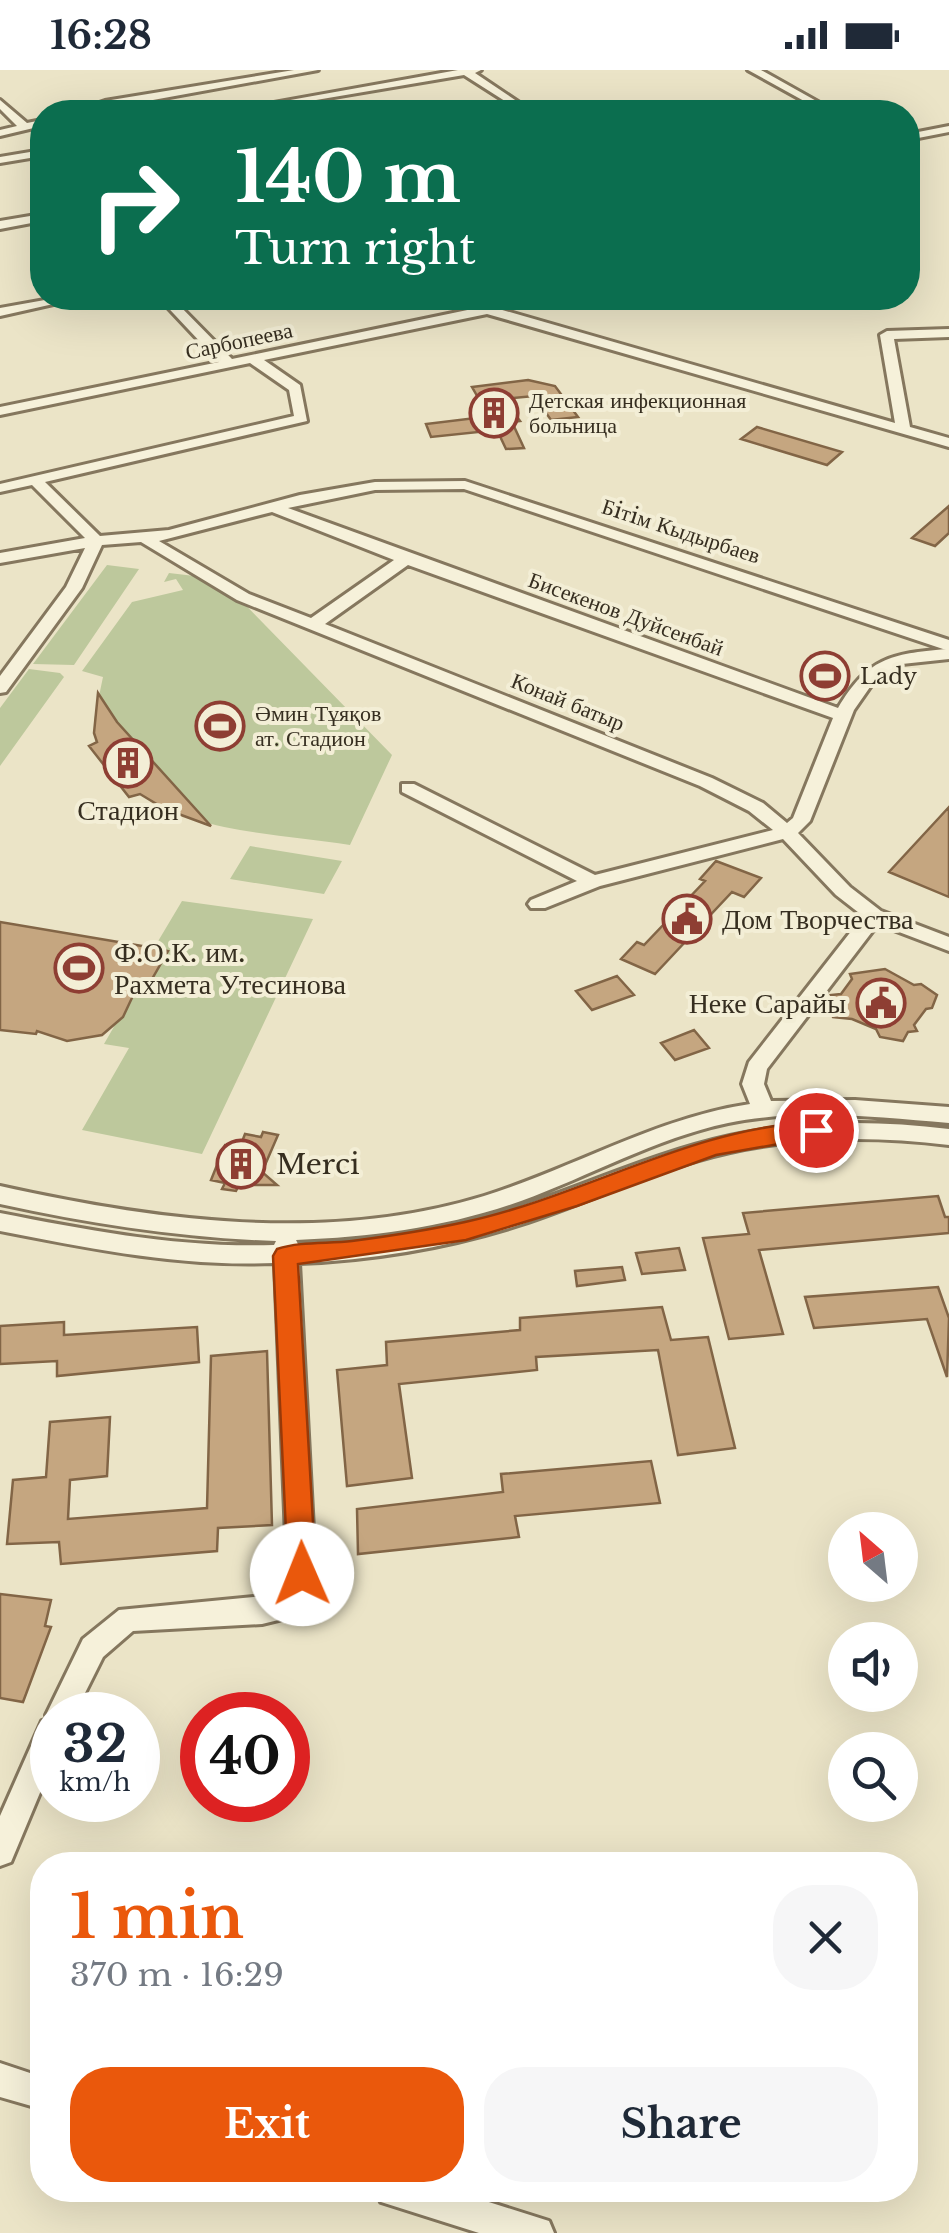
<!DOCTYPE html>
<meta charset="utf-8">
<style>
:root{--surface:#fff;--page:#f6f6f7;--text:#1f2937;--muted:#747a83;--accent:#ea580c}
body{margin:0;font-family:"Libre Baskerville",serif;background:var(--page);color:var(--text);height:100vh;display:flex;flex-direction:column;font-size:38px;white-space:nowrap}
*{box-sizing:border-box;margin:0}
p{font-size:32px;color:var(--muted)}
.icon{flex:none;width:55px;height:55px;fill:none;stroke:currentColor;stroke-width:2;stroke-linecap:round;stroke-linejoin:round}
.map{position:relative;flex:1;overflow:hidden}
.panel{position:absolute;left:30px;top:1782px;width:888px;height:350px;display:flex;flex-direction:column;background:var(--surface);border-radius:40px;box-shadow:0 10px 40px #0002}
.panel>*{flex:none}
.hud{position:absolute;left:30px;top:30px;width:890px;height:210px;border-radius:40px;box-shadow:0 10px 40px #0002;background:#0b6e4f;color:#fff;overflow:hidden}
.needle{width:65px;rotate:332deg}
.controls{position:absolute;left:828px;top:1442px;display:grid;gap:20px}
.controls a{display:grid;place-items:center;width:90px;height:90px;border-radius:50%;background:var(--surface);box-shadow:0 10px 40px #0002;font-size:50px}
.speed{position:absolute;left:30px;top:1622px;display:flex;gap:20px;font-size:50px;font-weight:700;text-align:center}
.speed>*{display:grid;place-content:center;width:130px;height:130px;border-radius:50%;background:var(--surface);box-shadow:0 10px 40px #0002;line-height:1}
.speed small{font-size:25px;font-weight:400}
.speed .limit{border:15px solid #d22;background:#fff;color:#111}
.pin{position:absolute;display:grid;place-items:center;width:85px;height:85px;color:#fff;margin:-42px;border:5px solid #fff;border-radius:50%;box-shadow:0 2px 10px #0007}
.me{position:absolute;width:110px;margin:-55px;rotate:359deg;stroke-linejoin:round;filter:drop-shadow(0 0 8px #0008)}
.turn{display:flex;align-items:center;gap:35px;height:210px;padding:0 40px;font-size:45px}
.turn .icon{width:130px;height:130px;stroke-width:2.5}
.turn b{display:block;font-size:70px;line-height:85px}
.round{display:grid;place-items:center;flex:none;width:105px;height:105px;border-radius:40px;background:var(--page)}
.overview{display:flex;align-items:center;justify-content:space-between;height:170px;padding:0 40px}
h1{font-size:60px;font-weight:700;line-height:75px;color:var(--accent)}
.primary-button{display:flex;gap:20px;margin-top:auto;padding:20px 40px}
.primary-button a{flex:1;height:115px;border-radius:40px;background:var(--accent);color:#fff;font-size:40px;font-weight:700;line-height:115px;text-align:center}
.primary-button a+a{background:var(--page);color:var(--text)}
.status{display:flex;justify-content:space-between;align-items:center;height:70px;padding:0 50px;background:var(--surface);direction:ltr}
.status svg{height:28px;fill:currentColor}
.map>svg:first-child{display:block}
.green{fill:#bdc89c}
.building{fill:#c5a680;stroke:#826546;stroke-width:2.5}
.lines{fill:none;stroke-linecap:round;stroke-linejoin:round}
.minor-casing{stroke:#85775e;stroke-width:6}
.minor{fill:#f6f1da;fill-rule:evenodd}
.route{fill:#ea580c;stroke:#983908;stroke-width:2.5}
.labels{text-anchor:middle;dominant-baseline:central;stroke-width:8;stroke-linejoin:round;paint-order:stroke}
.far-street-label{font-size:22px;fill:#362e20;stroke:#f3eed6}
.far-poi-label{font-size:22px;fill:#362e20;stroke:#f3eed6;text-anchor:start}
.poi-label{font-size:28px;fill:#362e20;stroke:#f3eed6;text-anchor:start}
</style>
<div class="status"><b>16:28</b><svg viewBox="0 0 49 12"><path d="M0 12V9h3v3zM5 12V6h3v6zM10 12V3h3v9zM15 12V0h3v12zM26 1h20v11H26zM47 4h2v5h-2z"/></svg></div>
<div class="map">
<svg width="949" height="2163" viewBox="0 0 949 2163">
<rect width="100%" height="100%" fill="#ebe4c7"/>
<!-- green -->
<path class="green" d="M107,495L139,499L74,595L33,594Z
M169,503L220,509L392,685L350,775C283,764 195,763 140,724L129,727L89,676L96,672L94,650L103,607L82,601L132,532L183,520L176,509L164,512Z
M29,599L60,603L64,607L0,696V638Z
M250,776L342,791L324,824L230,809Z
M182,831L313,849L202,1084L82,1060L129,978L104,974L138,915L148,916L167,881L154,878Z"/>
<!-- building -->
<path class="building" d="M528,310L555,316L578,347L551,350L534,326L504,329L520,351L512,352L524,378L506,379L497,360L431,367L426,354L476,348L473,338H484L472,317Z
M757,357L842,382L827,395L741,369Z
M949,436V463L935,476L912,468Z
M827,591L847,598L824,622L804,615Z
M98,623L117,652L211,756L165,739L140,724L129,727L89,676L97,672L94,663Z
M949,737V827L889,802Z
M716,791L761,808L744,827L732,822L655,904L621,889L637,872L644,875L705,811L700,809Z
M0,852L154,878L168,881L148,916L138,915L123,947L102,965L67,971L37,961L36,964L0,960Z
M885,899L914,915L921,914L937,925L932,938L926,939L914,955L917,961L908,962L903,971L880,967L876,959L852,949L833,947L827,934L835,933L831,925L841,924L852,909L850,904Z
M617,906L634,925L592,940L576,921Z
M694,960L709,978L675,990L661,973Z
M263,1062L278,1065L262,1102L277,1115H239L236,1121L222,1119L225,1113L211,1110L225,1075L240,1077L245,1064L261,1067Z
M938,1126L945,1147H949V1163L759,1180L783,1264L729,1269L703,1168L749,1164L743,1143Z
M679,1178L685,1200L642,1204L636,1183Z
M622,1197L625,1210L577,1216L575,1201Z
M938,1217L949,1248L947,1307L927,1249L814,1258L805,1227Z
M662,1237L671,1270L708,1267L735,1378L678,1385L658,1280L536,1287L537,1300L399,1314L412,1408L347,1416L337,1300L387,1295L386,1272L520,1260V1248Z
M64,1252V1265L197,1257L199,1292L57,1306V1291L0,1294V1256Z
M267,1281L272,1455L218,1458L217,1481L61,1494L59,1472L7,1474L13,1410L46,1407L50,1352L110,1347L107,1406L70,1410L68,1449L207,1438L211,1286Z
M651,1391L660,1433L515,1446L519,1467L358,1484L357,1439L503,1422L501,1404Z
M0,1524L51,1530L45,1556L51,1557L23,1632L0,1628Z"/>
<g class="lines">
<!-- minor casing -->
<g class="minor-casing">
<path id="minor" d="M294,0H318L87,42H72L105,31Z
M458,0H481L475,3L533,42H522L464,5L245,42L240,39Z
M748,0H761L836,42H824Z
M0,30L27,53L42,50V56L0,66V60L17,56L0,39Z
M949,56V62L908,70V64Z
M42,80V86L0,93V87Z
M42,144V151L0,159V151Z
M56,228H80L0,246V238Z
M159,228H172L232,289L477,238L466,228H479L492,237L895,353L880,265L887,261L949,259V267L894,269L910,357L949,368V377L487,244L264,290L300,315L307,351L45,412L100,466L169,460L300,425L375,412L465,411L949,570V589L902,594L877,607L854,640L810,751L798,763L850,817L881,841L949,867V881L878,854L767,999L764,1014L771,1031L855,1030L949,1037V1053C876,1047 800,1038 728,1053C656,1068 590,1106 521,1131C448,1157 373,1167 296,1170L298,1174C368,1172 440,1162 507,1141C582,1117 653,1083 730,1066C803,1050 875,1050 949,1059V1075C875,1066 803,1066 730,1082C658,1098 592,1131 522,1154C451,1177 374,1190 299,1193L316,1517L303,1544L262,1554L133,1561L103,1587L74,1645H52V1694L11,1792L0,1796V1746L42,1651L47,1649L46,1645L83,1569L119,1540L284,1524L288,1516L275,1193C181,1197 92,1179 0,1161V1143C92,1161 181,1178 274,1175L276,1171C182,1168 92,1154 0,1134V1116C157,1151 327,1174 484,1126C574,1098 656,1048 750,1034L742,1014L749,992L863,846L836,825L783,769L600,816L545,838H531L528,834L531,830L577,811L402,722V714H414L595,805L773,760L749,741L700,716L237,530L141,472L102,475L82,518L6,622L0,623V606L66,517L85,478L0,493V483L85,468L32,415L0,422V414L294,346L289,320L250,293L0,345V337L219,292ZM464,419L943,579H946C890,584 868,588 838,638L288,438L375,420ZM272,442L394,490L311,548L249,524L159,471ZM408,495L833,648L793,748L787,753L763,733L712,708L325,554Z
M0,1993L42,2007V2039L0,2027Z
M376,2120H451L549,2151L554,2163H479L381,2132Z"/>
</g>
<!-- minor -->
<use href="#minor" class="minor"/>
</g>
<!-- route -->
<path class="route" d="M816,1052L824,1055L828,1060L824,1066L716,1085L577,1136L466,1170L298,1194L316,1504L312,1513L302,1516L292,1513L288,1504L273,1186L277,1179C301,1171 328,1174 352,1171C390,1166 429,1160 465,1152C585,1126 692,1057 816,1052Z"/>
<!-- icons -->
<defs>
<g id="building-ring" transform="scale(2.5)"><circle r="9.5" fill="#f3eed6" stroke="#8e3e33" stroke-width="1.5"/><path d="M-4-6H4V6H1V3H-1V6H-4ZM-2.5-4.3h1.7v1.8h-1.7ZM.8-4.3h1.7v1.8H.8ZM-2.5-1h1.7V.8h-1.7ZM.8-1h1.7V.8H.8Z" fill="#8e3e33"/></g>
<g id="stadium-ring" transform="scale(2.5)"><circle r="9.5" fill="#f3eed6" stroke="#8e3e33" stroke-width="1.5"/><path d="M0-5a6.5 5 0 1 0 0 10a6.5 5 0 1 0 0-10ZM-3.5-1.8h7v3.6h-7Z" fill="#8e3e33"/></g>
<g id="civic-ring" transform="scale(2.5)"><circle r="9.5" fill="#f3eed6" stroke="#8e3e33" stroke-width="1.5"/><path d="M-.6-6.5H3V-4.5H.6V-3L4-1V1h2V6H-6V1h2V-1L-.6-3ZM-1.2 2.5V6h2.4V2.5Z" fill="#8e3e33"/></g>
</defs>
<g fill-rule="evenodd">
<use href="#building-ring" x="494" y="343"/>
<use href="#stadium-ring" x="825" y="606"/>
<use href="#stadium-ring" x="220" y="656"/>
<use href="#building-ring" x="128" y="693"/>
<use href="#civic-ring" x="687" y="849"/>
<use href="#stadium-ring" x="79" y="898"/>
<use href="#civic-ring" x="881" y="933"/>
<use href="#building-ring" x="241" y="1094"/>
</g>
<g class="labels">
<!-- far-street labels -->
<g class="far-street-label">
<text transform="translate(239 271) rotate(-12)">Сарбопеева</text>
<text transform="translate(681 461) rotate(18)">Бiтiм Кыдырбаев</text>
<text transform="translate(626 544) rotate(20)">Бисекенов Дуйсенбай</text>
<text transform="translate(568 632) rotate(22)">Конай батыр</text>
</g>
<!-- far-poi labels -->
<g class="far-poi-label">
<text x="529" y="330">Детская инфекционная<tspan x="529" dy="25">больница</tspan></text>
<text x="860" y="606">Lady</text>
<text x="255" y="643">Әмин Тұяқов<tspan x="255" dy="25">ат. Стадион</tspan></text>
</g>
<!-- poi labels -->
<g class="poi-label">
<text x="128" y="740" text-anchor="middle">Стадион</text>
<text x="722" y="849">Дом Творчества</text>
<text x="114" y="882">Ф.О.К. им.<tspan x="114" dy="32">Рахмета Утесинова</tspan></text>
<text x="846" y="933" text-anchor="end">Неке Сарайы</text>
<text x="276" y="1094">Merci</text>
</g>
</g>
</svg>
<div class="controls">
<a><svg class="needle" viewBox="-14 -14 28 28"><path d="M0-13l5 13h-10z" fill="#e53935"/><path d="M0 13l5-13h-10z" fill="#747a83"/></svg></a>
<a><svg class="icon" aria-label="sound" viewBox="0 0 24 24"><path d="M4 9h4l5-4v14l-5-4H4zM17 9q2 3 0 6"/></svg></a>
<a><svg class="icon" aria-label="search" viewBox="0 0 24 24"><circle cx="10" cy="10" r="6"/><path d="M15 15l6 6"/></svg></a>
</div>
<div class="speed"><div>32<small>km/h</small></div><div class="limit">40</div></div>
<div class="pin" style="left:816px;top:1060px;background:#d93025"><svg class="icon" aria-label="arrive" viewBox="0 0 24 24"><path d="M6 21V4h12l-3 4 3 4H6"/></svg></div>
<svg class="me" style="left:302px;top:1504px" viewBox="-20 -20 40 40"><circle r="19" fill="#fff"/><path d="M0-13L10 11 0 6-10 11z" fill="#ea580c"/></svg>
<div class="hud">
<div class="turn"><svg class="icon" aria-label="right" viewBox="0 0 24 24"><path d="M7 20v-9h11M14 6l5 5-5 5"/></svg><div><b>140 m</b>Turn right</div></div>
</div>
<section class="panel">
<div class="overview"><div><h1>1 min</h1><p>370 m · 16:29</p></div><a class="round"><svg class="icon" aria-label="close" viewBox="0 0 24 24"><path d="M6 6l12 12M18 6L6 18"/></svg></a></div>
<div class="primary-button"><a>Exit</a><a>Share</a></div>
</section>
</div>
